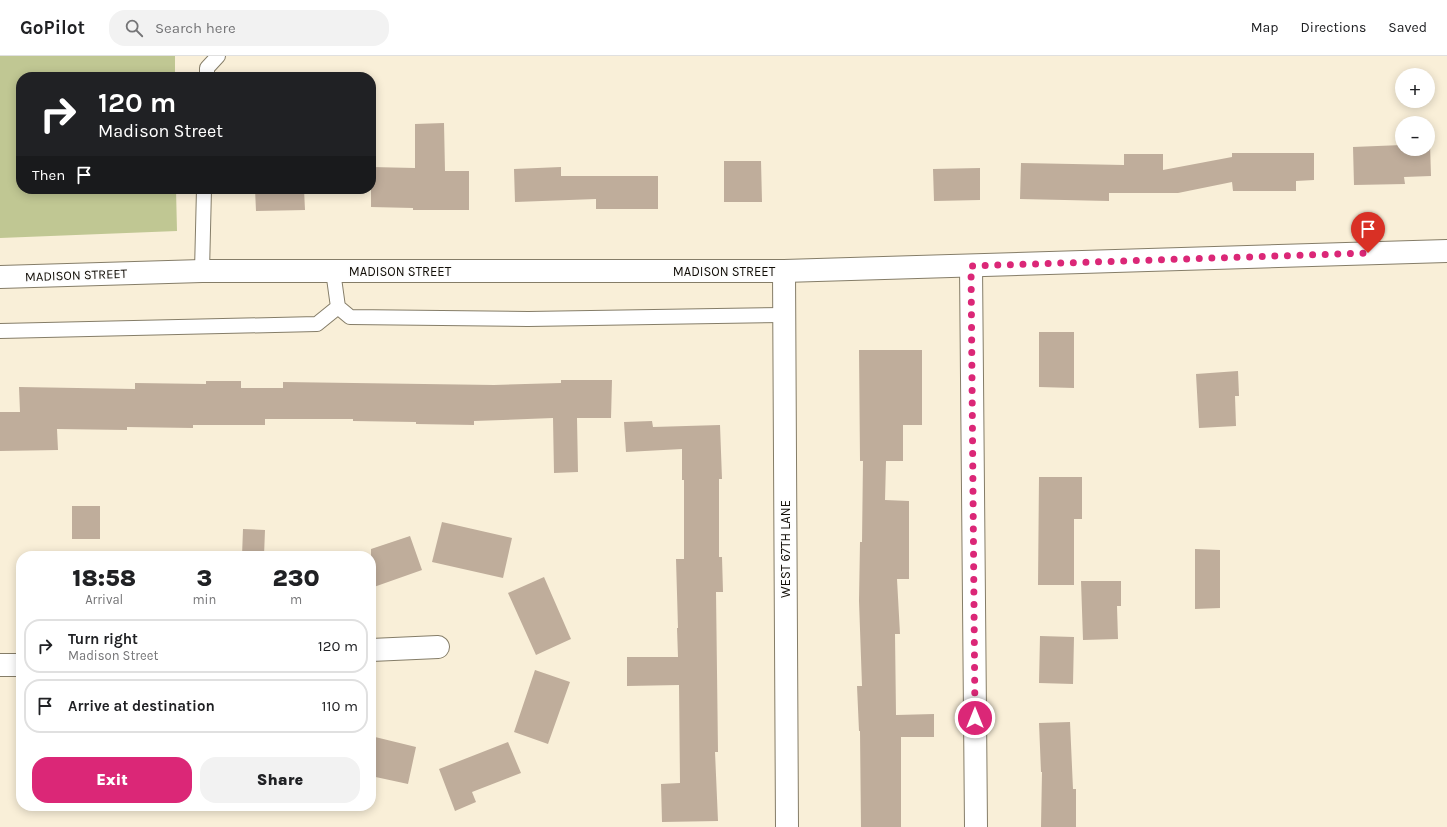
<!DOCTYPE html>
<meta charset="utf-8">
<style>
:root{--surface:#fff;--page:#f2f2f2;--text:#202124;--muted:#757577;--line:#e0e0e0;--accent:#db2777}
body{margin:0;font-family:Karla,sans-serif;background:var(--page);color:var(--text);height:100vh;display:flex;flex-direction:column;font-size:15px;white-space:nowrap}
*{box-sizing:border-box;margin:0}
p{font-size:13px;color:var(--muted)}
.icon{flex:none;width:22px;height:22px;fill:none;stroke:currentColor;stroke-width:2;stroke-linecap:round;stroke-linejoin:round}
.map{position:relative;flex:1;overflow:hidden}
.details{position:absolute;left:16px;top:495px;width:360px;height:260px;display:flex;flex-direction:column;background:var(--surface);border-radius:16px;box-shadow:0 2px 10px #0003}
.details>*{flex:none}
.guide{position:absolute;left:16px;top:16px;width:360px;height:122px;border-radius:16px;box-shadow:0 2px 10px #0003;background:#202124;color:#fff;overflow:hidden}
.controls{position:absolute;left:1395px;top:12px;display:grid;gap:8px}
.controls a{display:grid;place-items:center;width:40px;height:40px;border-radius:50%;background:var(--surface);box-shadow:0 2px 10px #0003;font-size:20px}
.pin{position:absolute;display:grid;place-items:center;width:34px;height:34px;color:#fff;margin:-41px -17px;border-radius:50% 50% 50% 0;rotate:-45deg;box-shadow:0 0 4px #0007}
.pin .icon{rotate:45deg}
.me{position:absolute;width:44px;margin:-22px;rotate:0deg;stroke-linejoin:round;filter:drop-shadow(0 0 3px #0008)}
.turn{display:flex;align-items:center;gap:14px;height:84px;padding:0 16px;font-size:18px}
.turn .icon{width:52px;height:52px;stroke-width:2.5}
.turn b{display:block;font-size:28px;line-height:34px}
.then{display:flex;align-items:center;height:38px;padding:0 16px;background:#0003;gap:8px;font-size:15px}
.eta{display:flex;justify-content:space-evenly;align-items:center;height:68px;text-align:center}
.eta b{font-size:24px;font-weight:800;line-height:28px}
.primary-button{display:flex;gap:8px;margin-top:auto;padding:8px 16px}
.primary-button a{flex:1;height:46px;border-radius:16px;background:var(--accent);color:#fff;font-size:16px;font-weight:800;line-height:46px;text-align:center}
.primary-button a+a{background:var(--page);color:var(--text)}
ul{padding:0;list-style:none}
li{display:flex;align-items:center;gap:12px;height:54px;margin:0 8px 6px;padding:0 8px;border:2px solid var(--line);border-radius:16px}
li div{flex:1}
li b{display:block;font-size:15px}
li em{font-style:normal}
header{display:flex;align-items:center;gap:24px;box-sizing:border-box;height:56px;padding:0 20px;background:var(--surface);border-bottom:1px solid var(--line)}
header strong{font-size:19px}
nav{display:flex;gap:22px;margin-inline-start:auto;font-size:14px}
.search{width:280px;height:36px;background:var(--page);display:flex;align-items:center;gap:10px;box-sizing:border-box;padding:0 14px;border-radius:16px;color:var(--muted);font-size:15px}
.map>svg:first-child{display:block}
.forest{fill:#c0c793}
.building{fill:#bfad9b}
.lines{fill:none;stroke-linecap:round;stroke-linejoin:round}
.lane-casing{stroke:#857d68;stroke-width:16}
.street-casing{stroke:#857d68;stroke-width:24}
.secondary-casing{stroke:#857d68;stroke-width:24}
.lane{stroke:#fff;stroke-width:14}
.street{stroke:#fff;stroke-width:22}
.secondary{stroke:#fff;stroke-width:22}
.route{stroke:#db2777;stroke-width:7;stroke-dasharray:0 12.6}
.labels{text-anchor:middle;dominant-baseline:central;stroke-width:3;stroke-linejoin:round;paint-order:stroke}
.street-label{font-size:13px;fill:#120e07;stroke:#fdfdfd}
</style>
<header>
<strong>GoPilot</strong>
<div class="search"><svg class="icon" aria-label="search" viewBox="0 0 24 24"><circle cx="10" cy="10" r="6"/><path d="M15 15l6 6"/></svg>Search here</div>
<nav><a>Map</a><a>Directions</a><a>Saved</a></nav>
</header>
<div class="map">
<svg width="1447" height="771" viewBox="0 0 1447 771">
<rect width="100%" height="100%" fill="#f9efd8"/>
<!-- forest -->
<path class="forest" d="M0,0H175V21H21V133H176L177,175L0,182Z"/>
<!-- building -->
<path class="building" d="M444,67L445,115H469V154H413V152L371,151V111L415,112V68Z
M1428,88H1430L1431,120L1404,121L1405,128L1354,129L1353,91L1402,89V93H1428Z
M1232,97H1314V124L1296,125V135H1233L1232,126L1178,137H1109V145L1020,143L1021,107L1124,109V98H1163V114L1232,101Z
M724,105H761L762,146H724Z
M561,111V120H658V153H596V143L515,146L514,113Z
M980,112V144L934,145L933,113Z
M255,133H304L305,154L256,155Z
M1039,276H1074V332L1039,331Z
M859,294H922V369H903V405H886L885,444L909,445V523H897L900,578H895L896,659L934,658V681H901V771H861L860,675H859L857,630H862L859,545L860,486H862L863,405H860Z
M1238,315L1239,340H1235L1236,370L1199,372L1196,318Z
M561,324H612L611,362H577L578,416L554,417L553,362L474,365V369L416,368V366L353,365V363H265V369H193V372L127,371V374L57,373L58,394L0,395V356H20L19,331L135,333V327L206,328V325H241V332H283V326L494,329L561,327Z
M652,365L653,371L720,369L722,423H719V501H722L723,536H716L718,696H715L718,765L662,766L661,728L680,727L679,629L627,630V601H678L677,572H678L676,503H684V424H682V393L626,396L624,366Z
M1039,421H1082V463H1074V529H1038Z
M72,450H100V483H72Z
M442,466L512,482L503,522L432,506Z
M243,473L265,474L264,500H242Z
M410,480L422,514L371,532V493Z
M1195,493L1220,494V552L1195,553Z
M544,521L571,583L536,599L508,537Z
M1081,525H1121V550H1117L1118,583L1083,584Z
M1040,580L1074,581L1073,628L1039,627Z
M535,614L570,626L548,688L514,676Z
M1070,666L1073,733H1076V771H1041L1042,716H1041L1039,667Z
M371,680L416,691L408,728L371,720Z
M508,686L521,717L472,736L476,746L455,755L439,713Z"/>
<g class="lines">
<!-- lane casing -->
<g class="lane-casing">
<path id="lane" d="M207,21V12L218,0
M202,215L204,133
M333,215L338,251L350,261L528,263L784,259
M0,275L317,268L338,251"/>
</g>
<!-- street casing -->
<g class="street-casing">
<path id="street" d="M971,210L976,771
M784,215L787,771
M371,594L438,591
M0,609H21"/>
</g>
<!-- secondary casing -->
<g class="secondary-casing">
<path id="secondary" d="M0,221L202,215H784L1447,195"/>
</g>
<!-- lane -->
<use href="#lane" class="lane"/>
<!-- street -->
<use href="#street" class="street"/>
<!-- secondary -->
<use href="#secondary" class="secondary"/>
</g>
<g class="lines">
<!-- route -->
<path class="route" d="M975,662L971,210L1368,197"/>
</g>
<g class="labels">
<!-- street labels -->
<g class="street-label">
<text x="400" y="215">MADISON STREET</text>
<text x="724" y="215">MADISON STREET</text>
<text transform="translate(76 219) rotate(-2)">MADISON STREET</text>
<text transform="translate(785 493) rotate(-90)">WEST 67TH LANE</text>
</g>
</g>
</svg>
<div class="controls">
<a>+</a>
<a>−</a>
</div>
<div class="pin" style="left:1368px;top:197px;background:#d93025"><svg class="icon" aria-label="arrive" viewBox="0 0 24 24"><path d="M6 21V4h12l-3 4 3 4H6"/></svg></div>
<svg class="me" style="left:975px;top:662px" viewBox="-20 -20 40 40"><circle r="17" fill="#db2777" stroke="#fff" stroke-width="3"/><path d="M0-11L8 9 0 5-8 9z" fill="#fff"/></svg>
<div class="guide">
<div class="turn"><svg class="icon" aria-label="right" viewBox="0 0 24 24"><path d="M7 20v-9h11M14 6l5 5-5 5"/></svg><div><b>120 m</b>Madison Street</div></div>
<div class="then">Then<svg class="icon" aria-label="arrive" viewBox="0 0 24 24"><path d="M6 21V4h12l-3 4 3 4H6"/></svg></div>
</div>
<section class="details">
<div class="eta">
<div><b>18:58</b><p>Arrival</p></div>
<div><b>3</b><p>min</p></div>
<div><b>230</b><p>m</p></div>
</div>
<ul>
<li><svg class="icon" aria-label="right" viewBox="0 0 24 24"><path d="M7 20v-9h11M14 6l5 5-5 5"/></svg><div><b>Turn right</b><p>Madison Street</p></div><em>120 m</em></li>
<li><svg class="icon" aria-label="arrive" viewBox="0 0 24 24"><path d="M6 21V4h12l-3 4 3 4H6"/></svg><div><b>Arrive at destination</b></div><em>110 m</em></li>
</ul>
<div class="primary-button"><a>Exit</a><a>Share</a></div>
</section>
</div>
